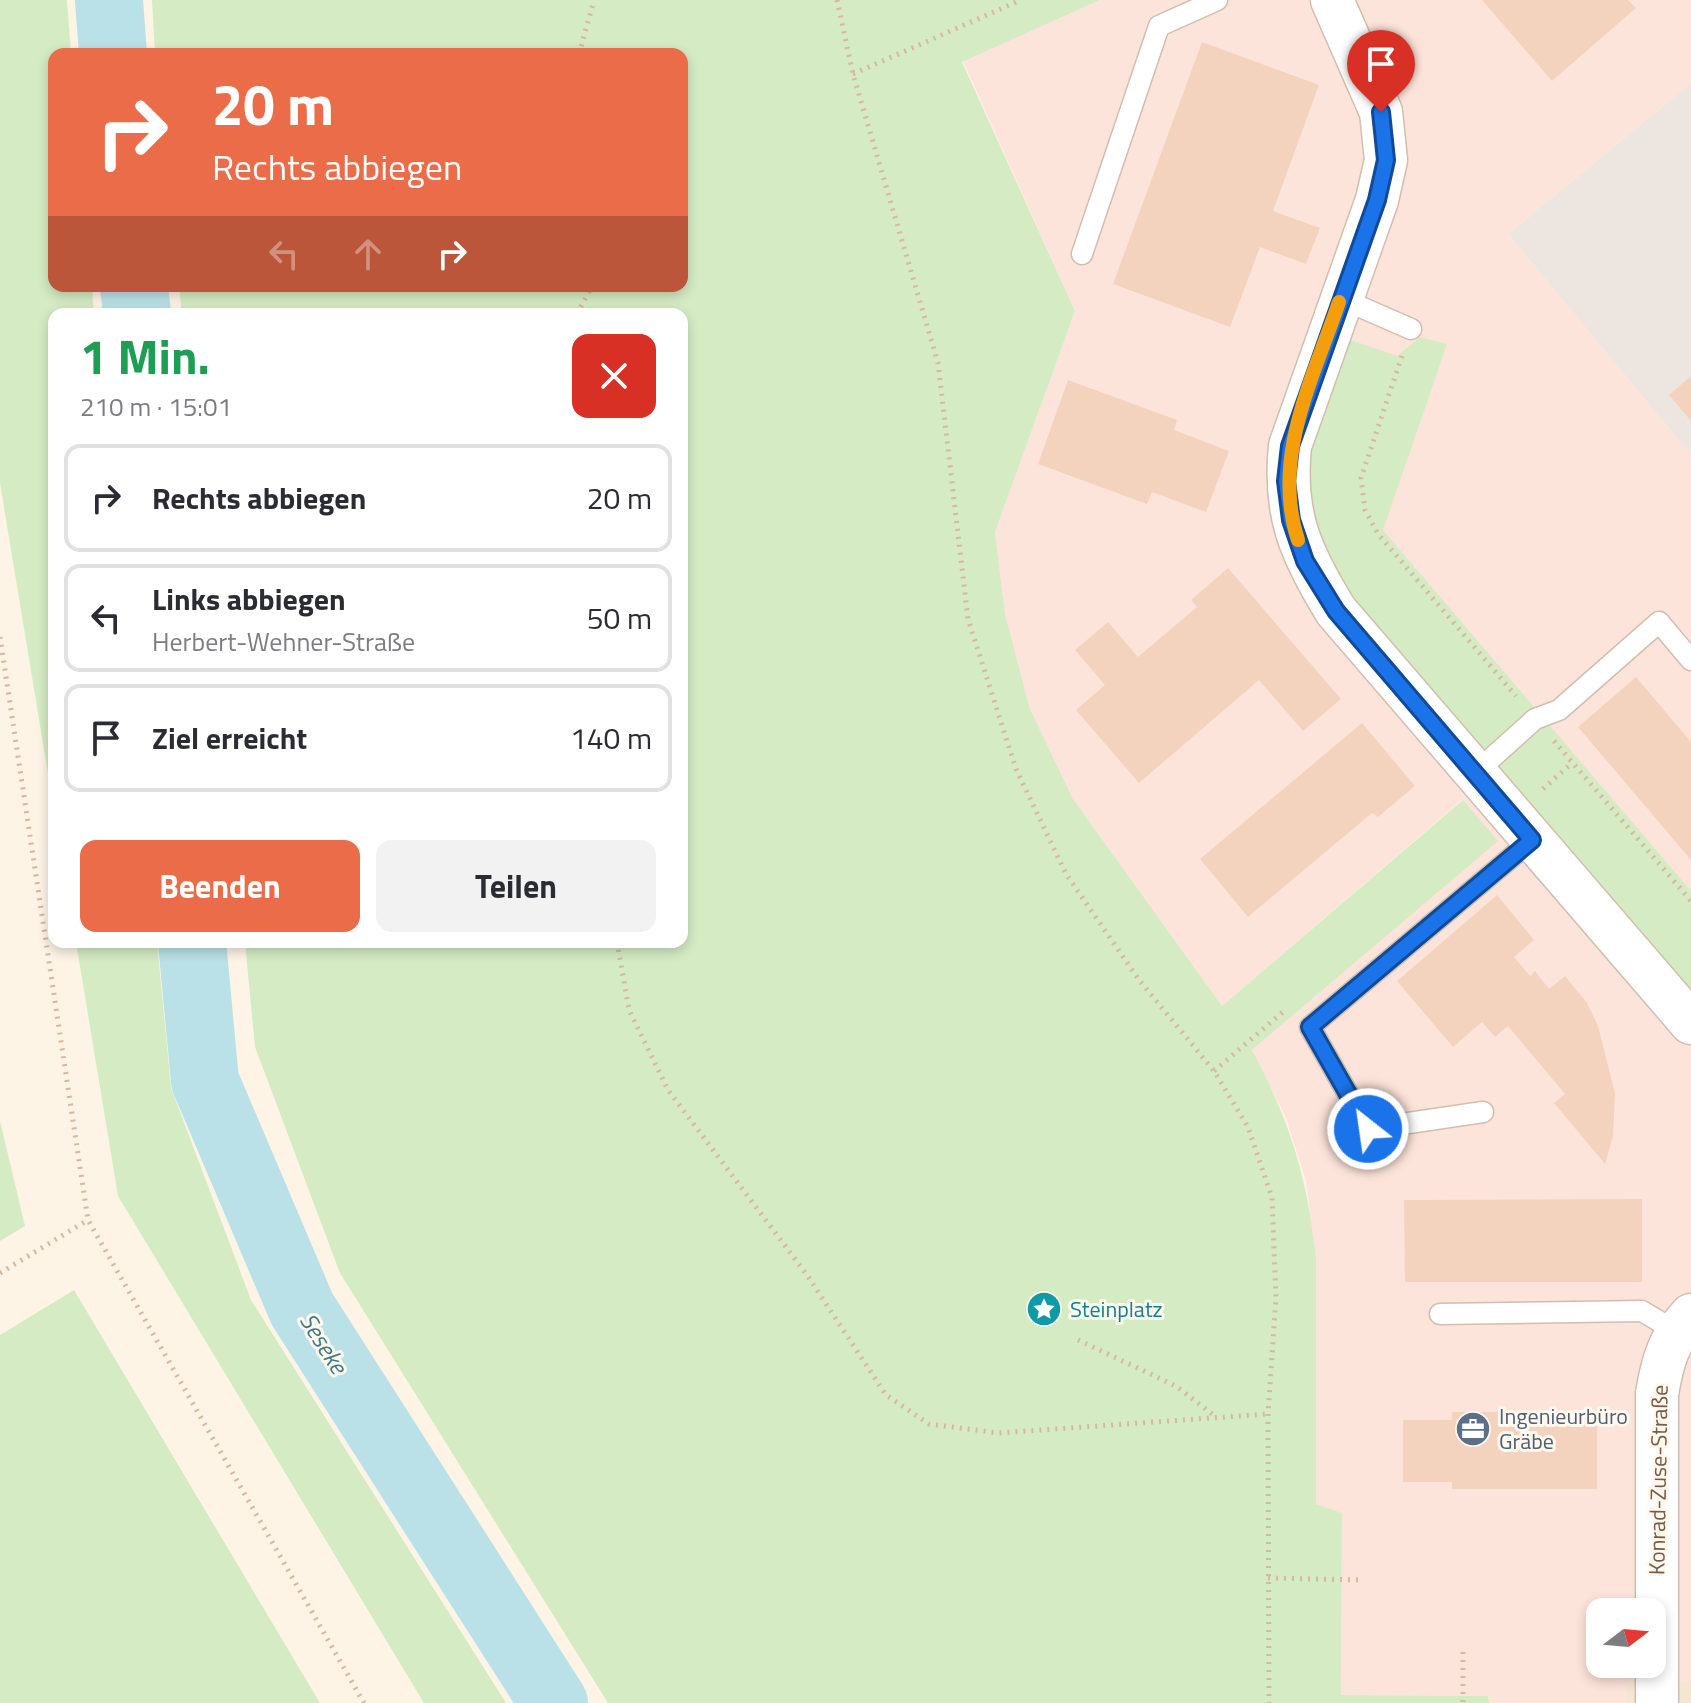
<!DOCTYPE html>
<html lang="de">
<meta charset="utf-8">
<style>
:root{--surface:#fff;--page:#f2f2f3;--text:#2b2b33;--muted:#7c7c81;--line:#e1e1e2;--accent:#ea6c49}
body{margin:0;font-family:"Titillium Web",sans-serif;background:var(--page);color:var(--text);height:100vh;display:flex;flex-direction:column;font-size:30px;white-space:nowrap}
*{box-sizing:border-box;margin:0}
p{font-size:26px;color:var(--muted)}
.icon{flex:none;width:44px;height:44px;fill:none;stroke:currentColor;stroke-width:2;stroke-linecap:round;stroke-linejoin:round}
.map{position:relative;flex:1;overflow:hidden}
.details{position:absolute;left:48px;top:308px;width:640px;height:640px;display:flex;flex-direction:column;background:var(--surface);border-radius:16px;box-shadow:0 4px 12px #0003}
.details>*{flex:none}
.guide{position:absolute;left:48px;top:48px;width:640px;height:244px;border-radius:16px;box-shadow:0 4px 12px #0003;background:#ea6c49;color:#fff;overflow:hidden}
.needle{width:52px;rotate:74deg}
.controls{position:absolute;left:1586px;top:1598px;display:grid;gap:16px}
.controls a{display:grid;place-items:center;width:80px;height:80px;border-radius:16px;background:var(--surface);box-shadow:0 4px 12px #0003;font-size:40px}
.pin{position:absolute;display:grid;place-items:center;width:68px;height:68px;color:#fff;margin:-82px -34px;border-radius:50% 50% 50% 0;rotate:-45deg;box-shadow:0 0 8px #0007}
.pin .icon{rotate:45deg}
.me{position:absolute;width:88px;margin:-44px;rotate:330deg;stroke-linejoin:round;filter:drop-shadow(0 0 6px #0008)}
.turn{display:flex;align-items:center;gap:28px;height:168px;padding:0 32px;font-size:36px}
.turn .icon{width:104px;height:104px;stroke-width:2.5}
.turn b{display:block;font-size:56px;line-height:68px}
.lanes{display:flex;align-items:center;height:76px;padding:0 32px;background:#0003;justify-content:center;gap:40px;direction:ltr}
.lanes .off{opacity:.35}
.round{display:grid;place-items:center;flex:none;width:84px;height:84px;border-radius:16px;background:var(--page)}
.summary{display:flex;align-items:center;justify-content:space-between;height:136px;padding:0 32px}
h1{font-size:48px;font-weight:700;line-height:60px;color:#1e9e55}
.action{display:flex;gap:16px;margin-top:auto;padding:16px 32px}
.action a{flex:1;height:92px;border-radius:16px;background:var(--accent);color:#fff;font-size:32px;font-weight:700;line-height:92px;text-align:center}
.action a+a{background:var(--page);color:var(--text)}
ul{padding:0;list-style:none}
li{display:flex;align-items:center;gap:24px;height:108px;margin:0 16px 12px;padding:0 16px;border:4px solid var(--line);border-radius:16px}
li div{flex:1}
li b{display:block;font-size:30px}
li em{font-style:normal}
.map>svg:first-child{display:block}
.residential{fill:#f5e6d4}
.commercial{fill:#fde4da;fill-rule:evenodd}
.industrial{fill:#ede6e0}
.green{fill:#d4ebc4}
.lines{fill:none;stroke-linecap:round;stroke-linejoin:round}
.river{stroke:#bae1e7;stroke-width:68}
.building{fill:#f3d3bd}
.lane-casing{stroke:#d1beae;stroke-width:23}
.street-casing{stroke:#d1beae;stroke-width:45}
.path{stroke:#d9b6a0;stroke-width:5;stroke-dasharray:2 6;stroke-linecap:butt}
.lane{stroke:#fff;stroke-width:20}
.street{stroke:#fff;stroke-width:42}
.route-casing{stroke:#114b97;stroke-width:20}
.route{stroke:#1a73e8;stroke-width:14}
.slow{stroke:#f59e0b;stroke-width:14}
.labels{text-anchor:middle;dominant-baseline:central;stroke-width:6;stroke-linejoin:round;paint-order:stroke}
.culture-label{font-size:22px;fill:#0d838f;stroke:#fff8ed;text-anchor:start}
.service-label{font-size:22px;fill:#4e5e75;stroke:#fff8ed;text-anchor:start}
.street-label{font-size:22px;fill:#775a4a;stroke:#fff8ed}
.water-label{font-size:24px;font-style:italic;fill:#3f7984;stroke:#fff8ed}
</style>
<div class="map">
<svg width="1691" height="1703" viewBox="0 0 1691 1703">
<rect width="100%" height="100%" fill="#fdf4e6"/>
<!-- residential -->
<path class="residential" d="M1691,1681V1703H1626V1685Z"/>
<!-- commercial -->
<path class="commercial" d="M1100,0H1691V83L1508,234L1691,455V1681L1627,1685L1626,1703H1489L1488,1696L1341,1695L1342,1513L1316,1505V1259L1306,1181L1286,1118L1252,1050L1497,841L1462,800L1222,1006L1073,799L1030,709L1005,614L995,532L1075,311L963,61ZM1600,1612H1652V1664H1600Z"/>
<!-- industrial -->
<path class="industrial" d="M1691,83V455L1508,234Z"/>
<!-- green -->
<path class="green" d="M0,0H67L71,54H54V286H92L94,314H54V810L0,483Z
M152,0H1100L962,62L1075,311L995,532L1005,614L1030,709L1073,799L1222,1006L1463,800L1498,841L1252,1050C1290,1121 1308,1179 1316,1259V1504L1342,1513L1341,1695L1488,1696L1489,1703H608L340,1273L255,1047L245,942H682V314H182L179,286H682V54H155Z
M1420,337L1447,344L1383,530L1691,891V996L1348,594C1338,574 1326,554 1317,534C1289,467 1324,401 1348,339L1397,356Z
M76,942H157L171,1088L251,1300L506,1703H424L118,1196Z
M0,1121L25,1226L0,1241Z
M74,1290L320,1703H0V1335Z"/>
<g class="lines">
<!-- river -->
<path class="river" d="M109,0L113,54
M134,286L137,314
M192,942L205,1081L302,1309L554,1703"/>
</g>
<!-- building -->
<path class="building" d="M1482,0H1628L1636,8L1552,81Z
M1202,42L1319,85L1273,211L1320,228L1306,264L1260,247L1230,327L1113,284Z
M1691,376V421L1669,395Z
M1068,380L1177,420L1174,430L1229,451L1206,512L1152,492L1147,504L1038,464Z
M1228,568L1341,699L1303,731L1259,680L1139,783L1076,710L1105,685L1075,650L1108,622L1138,657L1197,607L1191,600Z
M1636,677L1691,742V860L1578,727Z
M1362,723L1415,786L1378,817L1372,813L1248,917L1200,859Z
M1497,895L1534,940L1514,957L1530,976L1535,971L1549,989L1565,976L1587,1003L1598,1026L1615,1094L1613,1136L1605,1164L1554,1103L1565,1094L1508,1026L1495,1037L1482,1022L1453,1047L1397,981Z
M1642,1199V1282H1405L1404,1200Z
M1452,1412H1597V1489H1452V1482H1403V1420H1452Z"/>
<g class="lines">
<!-- lane casing -->
<g class="lane-casing">
<path id="lane" d="M1082,254L1159,26L1217,0
M1340,298L1411,329
M1475,773L1535,719L1559,710L1659,622L1691,660
M1483,1112L1368,1129L1310,1027L1532,840
M1440,1314L1642,1311L1677,1332"/>
</g>
<!-- street casing -->
<g class="street-casing">
<path id="street" d="M1332,0L1381,112L1386,160L1377,200L1290,446C1283,515 1301,554 1336,611L1691,1023
M1657,1703V1394C1662,1363 1669,1338 1691,1315"/>
</g>
<!-- path -->
<path class="path" d="M837,0L853,74L938,363L968,619L1016,769L1066,874L1139,980L1214,1071L1248,1127L1272,1198L1276,1298L1268,1414L1269,1703
M579,54L594,0
M853,74L1021,0
M577,314L592,286
M1402,356L1361,478L1365,510L1378,534L1516,696
M0,637L88,1220L364,1703
M1554,741L1691,901
M1543,789L1572,763
M617,942L629,1010L668,1090L807,1275L886,1395L929,1424L998,1433L1268,1414
M1214,1071L1283,1012
M0,1273L88,1220
M1078,1340L1176,1386L1216,1417
M1268,1578L1363,1580
M1463,1652V1703"/>
<!-- lane -->
<use href="#lane" class="lane"/>
<!-- street -->
<use href="#street" class="street"/>
</g>
<g class="lines">
<!-- route casing -->
<g class="route-casing">
<path id="route" d="M1368,1129L1310,1027L1532,840L1336,611L1305,561L1291,520L1286,481L1290,446L1377,200L1386,160L1381,112"/>
</g>
<!-- route -->
<use href="#route" class="route"/>
<!-- slow -->
<path class="slow" d="M1298,540C1271,458 1313,379 1339,302"/>
</g>
<!-- icons -->
<defs>
<g id="sight-disc" transform="scale(1.8)"><circle r="9.5" fill="#0f9aa8" stroke="#fff8ed"/><path d="M0-6L1.8-2.2L6-1.7L2.9 1.2L3.7 5.4L0 3.3L-3.7 5.4L-2.9 1.2L-6-1.7L-1.8-2.2Z" fill="#fff"/></g>
<g id="office-disc" transform="scale(1.8)"><circle r="9.5" fill="#5c6f8a" stroke="#fff8ed"/><path d="M-6-3h4V-5.5h4V-3h4V5H-6ZM-1-4.5V-3h2v-1.5ZM-6 0V1H6V0Z" fill="#fff"/></g>
</defs>
<g fill-rule="evenodd">
<use href="#sight-disc" x="1044" y="1309"/>
<use href="#office-disc" x="1473" y="1429"/>
</g>
<g class="labels">
<!-- culture labels -->
<g class="culture-label">
<text x="1070" y="1309">Steinplatz</text>
</g>
<!-- service labels -->
<g class="service-label">
<text x="1499" y="1416">Ingenieurbüro<tspan x="1499" dy="25">Gräbe</tspan></text>
</g>
<!-- street labels -->
<g class="street-label">
<text transform="translate(1658 1480) rotate(-89)">Konrad-Zuse-Straße</text>
</g>
<!-- water labels -->
<g class="water-label">
<text transform="translate(324 1343) rotate(58)">Seseke</text>
</g>
</g>
</svg>
<div class="controls">
<a><svg class="needle" viewBox="-14 -14 28 28"><path d="M0-13l5 13h-10z" fill="#e53935"/><path d="M0 13l5-13h-10z" fill="#7c7c81"/></svg></a>
</div>
<div class="pin" style="left:1381px;top:112px;background:#d93025"><svg class="icon" aria-label="arrive" viewBox="0 0 24 24"><path d="M6 21V4h12l-3 4 3 4H6"/></svg></div>
<svg class="me" style="left:1368px;top:1129px" viewBox="-20 -20 40 40"><circle r="17" fill="#1a73e8" stroke="#fff" stroke-width="3"/><path d="M0-11L8 9 0 5-8 9z" fill="#fff"/></svg>
<div class="guide">
<div class="turn"><svg class="icon" aria-label="right" viewBox="0 0 24 24"><path d="M7 20v-9h11M14 6l5 5-5 5"/></svg><div><b>20 m</b>Rechts abbiegen</div></div>
<div class="lanes"><svg class="icon off" aria-label="left" viewBox="0 0 24 24"><path d="M17 20v-9H6M10 6l-5 5 5 5"/></svg><svg class="icon off" aria-label="ahead" viewBox="0 0 24 24"><path d="M12 20V5M6 11l6-6 6 6"/></svg><svg class="icon" aria-label="right" viewBox="0 0 24 24"><path d="M7 20v-9h11M14 6l5 5-5 5"/></svg></div>
</div>
<section class="details">
<div class="summary"><div><h1>1 Min.</h1><p>210 m · 15:01</p></div><a class="round" style="background:#d93025;color:#fff"><svg class="icon" aria-label="close" viewBox="0 0 24 24"><path d="M6 6l12 12M18 6L6 18"/></svg></a></div>
<ul>
<li><svg class="icon" aria-label="right" viewBox="0 0 24 24"><path d="M7 20v-9h11M14 6l5 5-5 5"/></svg><div><b>Rechts abbiegen</b></div><em>20 m</em></li>
<li><svg class="icon" aria-label="left" viewBox="0 0 24 24"><path d="M17 20v-9H6M10 6l-5 5 5 5"/></svg><div><b>Links abbiegen</b><p>Herbert-Wehner-Straße</p></div><em>50 m</em></li>
<li><svg class="icon" aria-label="arrive" viewBox="0 0 24 24"><path d="M6 21V4h12l-3 4 3 4H6"/></svg><div><b>Ziel erreicht</b></div><em>140 m</em></li>
</ul>
<div class="action"><a>Beenden</a><a>Teilen</a></div>
</section>
</div>
